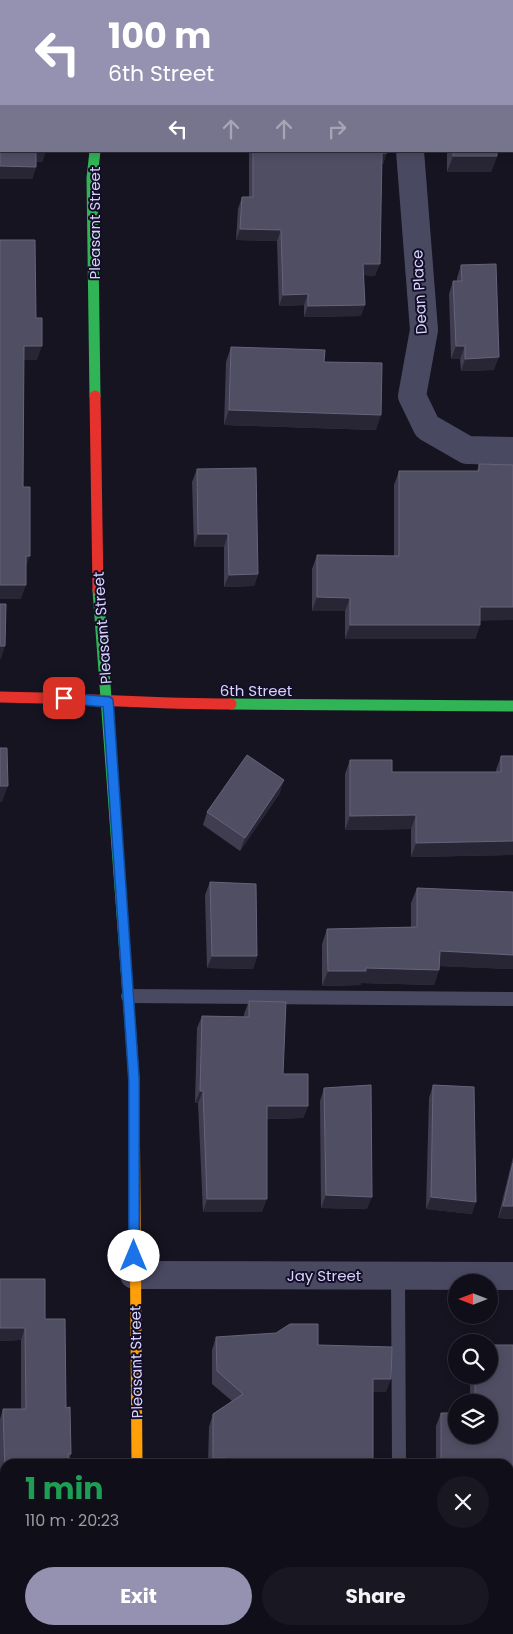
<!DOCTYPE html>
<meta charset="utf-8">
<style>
:root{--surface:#100f19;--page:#191822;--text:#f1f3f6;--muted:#9c9ca2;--line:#302f38;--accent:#9591b1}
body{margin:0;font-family:Poppins,sans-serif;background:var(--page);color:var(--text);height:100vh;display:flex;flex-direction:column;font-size:19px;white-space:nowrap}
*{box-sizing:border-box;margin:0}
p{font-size:16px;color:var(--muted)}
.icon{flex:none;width:28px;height:28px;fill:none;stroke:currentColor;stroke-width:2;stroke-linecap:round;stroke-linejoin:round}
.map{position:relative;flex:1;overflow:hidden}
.side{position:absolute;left:0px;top:1459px;width:514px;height:176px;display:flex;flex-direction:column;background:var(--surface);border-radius:15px 15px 0 0;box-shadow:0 2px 8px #0003,0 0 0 1px var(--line)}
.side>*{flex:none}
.guide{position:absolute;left:0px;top:0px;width:514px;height:152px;box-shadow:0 2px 8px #0003,0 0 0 1px var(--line);background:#9591b1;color:#fff;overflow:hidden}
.needle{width:32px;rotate:270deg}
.buttons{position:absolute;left:448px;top:1274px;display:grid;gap:10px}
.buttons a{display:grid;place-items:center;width:50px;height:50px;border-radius:50%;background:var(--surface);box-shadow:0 2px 8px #0003,0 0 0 1px var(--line);font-size:25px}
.pin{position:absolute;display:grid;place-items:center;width:42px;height:42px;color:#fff;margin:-21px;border-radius:10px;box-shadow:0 2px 8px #0006}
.me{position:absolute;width:55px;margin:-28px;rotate:0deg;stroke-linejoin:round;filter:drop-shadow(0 0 4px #0008)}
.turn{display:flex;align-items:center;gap:18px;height:105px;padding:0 25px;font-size:22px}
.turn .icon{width:65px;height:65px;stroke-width:2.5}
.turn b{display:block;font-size:35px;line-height:42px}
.lanes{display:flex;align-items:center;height:48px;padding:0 25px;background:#0003;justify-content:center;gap:25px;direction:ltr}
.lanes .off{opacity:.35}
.round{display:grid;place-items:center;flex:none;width:52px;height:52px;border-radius:26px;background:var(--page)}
.overview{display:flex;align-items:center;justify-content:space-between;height:85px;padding:0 25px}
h1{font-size:30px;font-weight:700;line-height:38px;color:#1e9e55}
.primary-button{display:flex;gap:10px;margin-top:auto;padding:10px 25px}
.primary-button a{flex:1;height:58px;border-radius:30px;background:var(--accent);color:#fff;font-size:20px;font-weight:700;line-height:58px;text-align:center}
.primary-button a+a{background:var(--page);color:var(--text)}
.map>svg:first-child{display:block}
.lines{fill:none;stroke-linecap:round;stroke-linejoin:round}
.lane{stroke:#4a4962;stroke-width:14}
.street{stroke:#4a4962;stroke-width:28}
.fast{stroke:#30b455;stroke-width:11}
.slow{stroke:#ff9f0a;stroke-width:11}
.jam{stroke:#e5322d;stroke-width:11}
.wall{fill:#403d50}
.shaded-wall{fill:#282635}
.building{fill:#504e63;stroke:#66637b}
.route-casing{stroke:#114b97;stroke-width:12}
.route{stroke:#1a73e8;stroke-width:9}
.labels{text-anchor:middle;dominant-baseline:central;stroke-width:4;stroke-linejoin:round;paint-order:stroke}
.street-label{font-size:15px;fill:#d9d4ff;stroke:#130f26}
</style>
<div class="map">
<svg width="513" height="1634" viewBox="0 0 513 1634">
<rect width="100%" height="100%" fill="#161421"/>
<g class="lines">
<!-- lane -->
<path class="lane" d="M128,996L513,999
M398,1276L399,1464
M400,1630V1634"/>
<!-- street -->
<path class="street" d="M113,0V1
M404,1V0
M410,151L424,330L412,396L427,427L467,450L513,451
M134,1275L513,1276
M0,1625H5
M139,1634V1630"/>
<!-- fast -->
<path class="fast" d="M95,396L92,178L95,151
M98,590L131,1036
M231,704L513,706"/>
<!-- slow -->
<path class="slow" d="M131,1036L134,1080L137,1464"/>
<!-- jam -->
<path class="jam" d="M95,396L98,590
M0,697C77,698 154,704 231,704"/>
</g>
<!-- wall -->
<path class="wall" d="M1,19V151H46L42,162H36V167L32,179H0V22Z
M249,151H387L383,164H382L375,276L364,275L361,316L304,317V305L279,306L277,241L236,240L238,209L242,197H249Z
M447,151H497V156L491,172H447Z
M461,265L494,370L461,371L460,359H451L449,294L453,281H457V278Z
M231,347L324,362L376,430L224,425L226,362Z
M479,464L480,625L475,639H345V611H312V569L317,555L394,556V485L399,471H477Z
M197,469L258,574L254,586L224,587V547H194L192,482Z
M501,756L513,855L411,857V829L345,830V774L350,760L392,772H496V770Z
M280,793L240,851L203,825L207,812Z
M210,882L257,956L253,969L207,968L205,895Z
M417,888L513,892V969L440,966L434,985L361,983V985L322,986V944L327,929L411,927V903Z
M249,1001L283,1074L308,1106L303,1118L267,1119L262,1212H203L198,1103H195L197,1028L202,1016L244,1017V1014Z
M433,1085L472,1214L426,1209L429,1098Z
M324,1088L367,1209L321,1208L320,1101Z
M513,1157V1219L498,1218Z
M0,1279L45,1319L66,1408L71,1454L68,1462L5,1464V1544H0V1419L3,1409H21V1340L0,1341Z
M216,1337L318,1345L386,1392H373V1464H208L209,1427L213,1414L232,1401L212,1384V1350Z
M489,1345H513V1511H509V1464H436V1426L441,1413H456V1435H489V1402H470V1375H489Z
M199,1630H299L294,1634H199Z
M449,1630H509L513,1634H449Z"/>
<!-- shaded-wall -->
<path class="shaded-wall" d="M36,151H46L42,162H32Z
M382,153H387L383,164H378Z
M453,156H497L491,172H447Z
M0,166L36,167L32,179H0Z
M240,229L281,230L277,241L236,240Z
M363,264H380L375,276L359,275Z
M308,294L304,305L279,306L283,295Z
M365,305L361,316L304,317L308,306Z
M24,346H42L37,360H19Z
M456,346H465L460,359H451Z
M499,357L494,370L461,371L465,359Z
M229,410L381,415L376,430L224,425Z
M198,534H228L224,547H194Z
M26,556H30L25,570Z
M258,574L254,586L224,587L229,575Z
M0,585H26L21,599H0Z
M317,597L350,598L345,611H312Z
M480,607H513V620L475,621Z
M350,625H480L475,639H345Z
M0,646H5L1,659H0Z
M284,780L280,793L240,851L245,838Z
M0,786H8L2,802H0Z
M416,815L411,829L345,830L350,816Z
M513,841V855L411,857L416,843Z
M440,951L513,955V969L434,966Z
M212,956H257L253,969L207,968Z
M366,968L439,970L434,985L361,983V985L322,986L328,971Z
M200,1091H203L198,1103H195Z
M267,1106H308L303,1118L263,1119Z
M326,1195L372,1197L367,1209L321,1208Z
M431,1197L476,1202L472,1214L426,1209Z
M207,1199H267L262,1212H203Z
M503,1206H513V1219L498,1218Z
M0,1328H25L21,1340L0,1341Z
M373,1379H391L386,1392H368Z
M213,1458H226L224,1464H211Z
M509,1498H513V1511H509Z
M0,1531L5,1532V1544H0Z
M509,1628H513V1634H453L454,1630H509Z
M289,1630H299L294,1634H285Z"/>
<!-- building -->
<path class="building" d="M0,120H1V151H36V167L0,166Z
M253,151H387V153H382L380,264H363L365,305L308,306V294L283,295L281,230L240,229L242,197H253Z
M453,151H497V156H453Z
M0,240H35L36,318H42V346H24L23,487H30V556H26V585H0Z
M496,264L499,357L465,359V346H456L453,281H462L461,265Z
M231,347L325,350L324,362L382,363L381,415L229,410Z
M479,464L513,465V607H480V625H350V598L317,597V555L399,556V471H479Z
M256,468L258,574L229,575L228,534H198L197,469Z
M0,604H6L5,646H0Z
M0,748H7L8,786H0Z
M247,755L284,780L245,838L207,812Z
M501,756H513V841L416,843V815L350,816V760H392V772H501Z
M210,882L256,884L257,956H212Z
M417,888L513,892V955L440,951L439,970L366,968V971H328L327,929L417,927Z
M249,1001L286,1002L283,1074H308V1106H267V1199H207L203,1091H200L202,1016L249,1017Z
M371,1085L372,1197L326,1195L324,1088Z
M433,1085L474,1087L476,1202L431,1197Z
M513,1163V1206H503Z
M0,1279H45V1319H65L66,1408L70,1407L71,1454H68V1464H5V1472L3,1409H26L25,1328H0Z
M290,1324H318V1345L392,1347L391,1379H373V1464H226V1458H213V1414L243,1394L217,1371L216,1337L276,1333Z
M489,1345H513V1498H509V1464H441V1413H456V1435H489V1402H475V1375H489Z
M0,1489H5V1532L0,1531Z
M509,1566H513V1628H509Z
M203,1630H289L285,1634H203Z"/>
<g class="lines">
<!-- route casing -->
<g class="route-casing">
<path id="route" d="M64,698L108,702L134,1080V1256"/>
</g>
<!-- route -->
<use href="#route" class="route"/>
</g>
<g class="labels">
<!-- street labels -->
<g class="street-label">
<text transform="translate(94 223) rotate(-90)">Pleasant Street</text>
<text transform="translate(419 292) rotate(-93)">Dean Place</text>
<text transform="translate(102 628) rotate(-94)">Pleasant Street</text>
<text x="256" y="690">6th Street</text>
<text x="324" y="1275">Jay Street</text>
<text transform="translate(136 1362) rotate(-91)">Pleasant Street</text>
</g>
</g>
</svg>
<div class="buttons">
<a><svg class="needle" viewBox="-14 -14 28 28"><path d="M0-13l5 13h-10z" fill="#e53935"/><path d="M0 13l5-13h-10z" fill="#9c9ca2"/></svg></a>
<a><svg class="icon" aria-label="search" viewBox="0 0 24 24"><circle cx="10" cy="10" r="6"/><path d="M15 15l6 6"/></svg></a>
<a><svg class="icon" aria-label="layers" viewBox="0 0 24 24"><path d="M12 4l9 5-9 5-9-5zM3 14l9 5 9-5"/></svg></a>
</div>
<div class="pin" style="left:64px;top:698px;background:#d93025"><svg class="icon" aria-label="arrive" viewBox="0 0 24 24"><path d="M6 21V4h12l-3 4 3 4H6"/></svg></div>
<svg class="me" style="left:134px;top:1256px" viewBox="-20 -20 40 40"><circle r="19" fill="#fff"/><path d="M0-13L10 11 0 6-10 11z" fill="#1a73e8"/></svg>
<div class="guide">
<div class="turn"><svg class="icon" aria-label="left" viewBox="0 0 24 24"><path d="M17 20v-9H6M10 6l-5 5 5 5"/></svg><div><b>100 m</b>6th Street</div></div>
<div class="lanes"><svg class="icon" aria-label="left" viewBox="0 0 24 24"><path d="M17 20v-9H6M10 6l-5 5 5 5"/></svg><svg class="icon off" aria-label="ahead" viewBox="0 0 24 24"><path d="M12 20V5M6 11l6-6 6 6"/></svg><svg class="icon off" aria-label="ahead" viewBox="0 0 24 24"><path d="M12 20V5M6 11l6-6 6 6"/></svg><svg class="icon off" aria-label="right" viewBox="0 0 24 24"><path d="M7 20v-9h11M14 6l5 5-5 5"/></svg></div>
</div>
<section class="side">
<div class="overview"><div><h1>1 min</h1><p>110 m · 20:23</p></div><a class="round"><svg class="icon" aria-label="close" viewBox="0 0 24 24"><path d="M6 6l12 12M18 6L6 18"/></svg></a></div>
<div class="primary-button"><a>Exit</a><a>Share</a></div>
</section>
</div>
